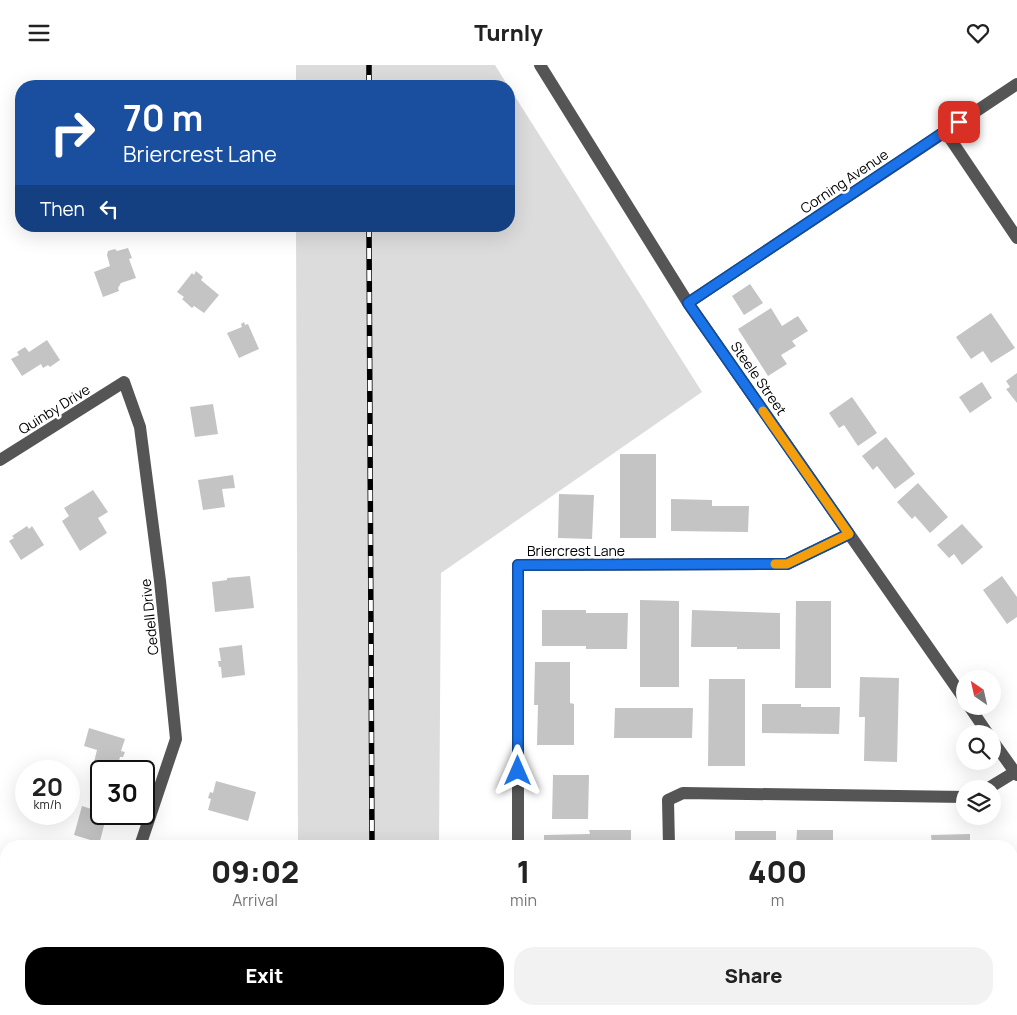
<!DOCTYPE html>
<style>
:root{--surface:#fff;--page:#f2f2f2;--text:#222;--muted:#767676;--accent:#000}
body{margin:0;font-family:Manrope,sans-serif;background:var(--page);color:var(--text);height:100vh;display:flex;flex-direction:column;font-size:19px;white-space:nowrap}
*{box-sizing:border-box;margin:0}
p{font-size:16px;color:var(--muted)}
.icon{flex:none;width:28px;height:28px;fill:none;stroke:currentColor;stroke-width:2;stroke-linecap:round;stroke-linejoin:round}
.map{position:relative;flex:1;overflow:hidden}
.sheet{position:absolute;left:0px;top:775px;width:1018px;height:175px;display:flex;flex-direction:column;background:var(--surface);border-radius:20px 20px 0 0;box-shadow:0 5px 20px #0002}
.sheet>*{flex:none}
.top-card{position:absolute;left:15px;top:15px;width:500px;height:152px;border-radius:20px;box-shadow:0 5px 20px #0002;background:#1a4fa0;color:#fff;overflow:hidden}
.needle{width:32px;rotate:326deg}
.fabs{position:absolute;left:956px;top:605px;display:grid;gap:10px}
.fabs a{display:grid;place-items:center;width:45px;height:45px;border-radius:50%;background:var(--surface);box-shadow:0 5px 20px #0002;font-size:25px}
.speed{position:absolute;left:15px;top:695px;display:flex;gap:10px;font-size:25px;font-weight:700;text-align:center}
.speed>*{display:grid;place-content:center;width:65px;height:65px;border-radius:50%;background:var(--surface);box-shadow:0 5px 20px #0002;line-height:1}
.speed small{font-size:12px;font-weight:400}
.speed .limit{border:2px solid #111;border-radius:8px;background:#fff;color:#111}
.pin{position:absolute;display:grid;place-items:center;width:42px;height:42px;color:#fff;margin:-21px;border-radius:10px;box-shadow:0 2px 8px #0006}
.me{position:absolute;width:55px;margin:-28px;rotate:0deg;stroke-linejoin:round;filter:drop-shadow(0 0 4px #0008)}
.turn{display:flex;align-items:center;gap:18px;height:105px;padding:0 25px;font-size:22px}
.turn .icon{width:65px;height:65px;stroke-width:2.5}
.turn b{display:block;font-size:35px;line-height:42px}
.then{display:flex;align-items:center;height:48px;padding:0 25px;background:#0003;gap:10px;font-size:19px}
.eta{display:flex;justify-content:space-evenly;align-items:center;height:85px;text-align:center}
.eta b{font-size:30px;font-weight:800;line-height:35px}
.cta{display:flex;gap:10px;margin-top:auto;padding:10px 25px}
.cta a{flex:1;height:58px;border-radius:20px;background:var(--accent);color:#fff;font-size:20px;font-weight:800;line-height:58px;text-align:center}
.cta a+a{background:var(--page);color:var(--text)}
header{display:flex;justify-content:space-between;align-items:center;height:65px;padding:0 25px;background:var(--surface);font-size:22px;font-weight:800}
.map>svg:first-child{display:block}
.green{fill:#dcdcdc}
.building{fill:#c4c4c4}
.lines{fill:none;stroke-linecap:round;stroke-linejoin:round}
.minor{stroke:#555;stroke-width:12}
.rail-casing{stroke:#000;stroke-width:5.5}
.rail{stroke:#fff;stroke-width:4;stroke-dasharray:11;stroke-linecap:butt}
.route-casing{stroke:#114b97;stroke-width:12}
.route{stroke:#1a73e8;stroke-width:9}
.slow{stroke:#f59e0b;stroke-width:9}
.labels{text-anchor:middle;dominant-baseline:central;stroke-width:5;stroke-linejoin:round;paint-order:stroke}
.street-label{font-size:14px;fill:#000;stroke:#fff}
</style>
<header><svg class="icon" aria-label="menu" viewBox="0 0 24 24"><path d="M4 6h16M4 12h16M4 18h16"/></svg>Turnly<svg class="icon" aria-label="heart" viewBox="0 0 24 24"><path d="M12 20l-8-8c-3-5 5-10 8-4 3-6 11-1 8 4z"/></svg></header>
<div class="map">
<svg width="1017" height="950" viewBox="0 0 1017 950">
<rect width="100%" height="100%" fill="#fff"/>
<!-- green -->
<path class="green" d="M296,0H495L508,21H296Z
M509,22L702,327L441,508L439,781H298L296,161H509Z
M298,944H437V950H298Z"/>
<!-- building -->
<path class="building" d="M128,183L132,193L129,194L136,213L121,218L118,223L119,226L103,232L94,207L110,201L107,190L108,186L115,184L117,186Z
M196,206L203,212L201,215L219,230L204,248L194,241L192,243L182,234L184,232L177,227L192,208L194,210Z
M750,219L763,238L744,250L732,231Z
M771,243L782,261L798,251L808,266L792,276L796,281L781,290L787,299L768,311L738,264Z
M991,248L1015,283L991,298L983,286L971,294L956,272Z
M244,257L245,260L248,259L259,284L239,293L227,268L242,262L241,259Z
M47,275L60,295L50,302L48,300L43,303L41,299L22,311L11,294L19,290L17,287L25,282L29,287Z
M1017,308V338L1006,324L1010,322L1006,316Z
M982,317L992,333L970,348L959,332Z
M852,332L877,368L858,381L844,360L839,363L829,348Z
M213,339L218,369L195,372L190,342Z
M886,372L915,409L895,424L877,401L873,405L862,391Z
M620,389H656V473H620Z
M233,410L235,423L222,424L225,442L203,445L198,415Z
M918,418L948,452L930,468L915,451L912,454L897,437Z
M93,425L108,447L98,453L107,468L80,486L62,456L69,451L64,443Z
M559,429L594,430L592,474L558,473Z
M671,434L712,435V441H749L748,467L671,466Z
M962,459L983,482L962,500L954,489L949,493L937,480Z
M27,461L29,464L32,461L44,480L21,495L9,476L14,473L12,471Z
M250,511L254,543L215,547L212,517L227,515V513Z
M1002,511L1017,532V552L1007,559L983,525Z
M640,535L679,536V622H640Z
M796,536H831V623H795Z
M542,545H586V548H628L627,584H586V581H542Z
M692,545L780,548V584H737V582H691Z
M242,580L245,610L222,613L221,602H219L218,596H221L219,583Z
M535,597H570V638L574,639V680H537L538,640H534Z
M860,612L899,613L897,697L864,696L865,652H859Z
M709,614H745V701H708Z
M762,639H801V642H840L839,669L762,668Z
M615,643H693L692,673H614Z
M89,663L125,674L121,686L125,687L123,692H120L117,704L94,697L97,685L84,681Z
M553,710H589L588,754H552Z
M216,716L256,727L248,756L208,745L211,734L208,733L210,727L213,728Z
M82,741L101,747V749H107L100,776L97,775V777L74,770Z
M589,765H631V781H544V770L590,769Z
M797,765H833V781H796Z
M735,766H776V781H735Z
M970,769V781H932L931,770Z
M862,779H899V781H862Z
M6,943L22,944L23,950H1L0,944Z
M522,944H560V950H522Z
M597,944H632V950H597Z
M662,944H697V950H661Z
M919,944H951L955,950H909Z"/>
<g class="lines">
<!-- minor -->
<path class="minor" d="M540,0L688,238L965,635
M945,66L1017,173
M688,238L1017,19
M0,395L124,317L140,362L160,516L176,674L140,781
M969,641L988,669
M992,675L1017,710
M987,724L1015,707
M518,781V500L787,499L849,469
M669,781L668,735L683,728L965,732
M0,820L6,821"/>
<!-- rail casing -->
<g class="rail-casing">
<path id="rail" d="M369,21V0
M369,161L372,781
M372,944V950"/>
</g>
<!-- rail -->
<use href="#rail" class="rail"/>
</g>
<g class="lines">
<!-- route casing -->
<g class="route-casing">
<path id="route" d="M518,706V500L787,499L849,469L688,238L959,57"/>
</g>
<!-- route -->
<use href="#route" class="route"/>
<!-- slow -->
<path class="slow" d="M763,346L849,469L787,499H775"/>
</g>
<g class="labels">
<!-- street labels -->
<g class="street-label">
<text transform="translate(844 116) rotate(-34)">Corning Avenue</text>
<text transform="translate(759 313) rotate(55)">Steele Street</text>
<text transform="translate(54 344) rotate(-32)">Quinby Drive</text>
<text x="576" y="485">Briercrest Lane</text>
<text transform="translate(149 552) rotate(-96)">Cedell Drive</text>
</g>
</g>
</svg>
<div class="fabs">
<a><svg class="needle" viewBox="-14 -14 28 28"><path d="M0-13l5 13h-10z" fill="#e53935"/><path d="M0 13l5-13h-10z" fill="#767676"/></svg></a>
<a><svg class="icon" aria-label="search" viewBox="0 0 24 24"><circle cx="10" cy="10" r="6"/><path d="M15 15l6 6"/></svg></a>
<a><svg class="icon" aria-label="layers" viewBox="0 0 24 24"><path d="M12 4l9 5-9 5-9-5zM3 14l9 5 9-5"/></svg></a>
</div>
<div class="speed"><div>20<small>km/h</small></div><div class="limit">30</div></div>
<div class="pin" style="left:959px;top:57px;background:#d93025"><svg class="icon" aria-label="arrive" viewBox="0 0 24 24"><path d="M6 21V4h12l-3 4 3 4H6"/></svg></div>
<svg class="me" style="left:518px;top:706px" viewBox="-20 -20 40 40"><path d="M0-17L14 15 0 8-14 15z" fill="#1a73e8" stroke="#fff" stroke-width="4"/></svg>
<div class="top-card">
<div class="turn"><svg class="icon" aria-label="right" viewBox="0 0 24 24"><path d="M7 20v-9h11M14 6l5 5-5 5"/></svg><div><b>70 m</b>Briercrest Lane</div></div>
<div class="then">Then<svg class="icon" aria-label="left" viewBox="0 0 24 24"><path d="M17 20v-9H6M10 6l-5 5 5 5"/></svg></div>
</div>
<section class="sheet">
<div class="eta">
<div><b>09:02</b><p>Arrival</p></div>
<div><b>1</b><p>min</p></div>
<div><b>400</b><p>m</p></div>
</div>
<div class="cta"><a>Exit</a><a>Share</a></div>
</section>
</div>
